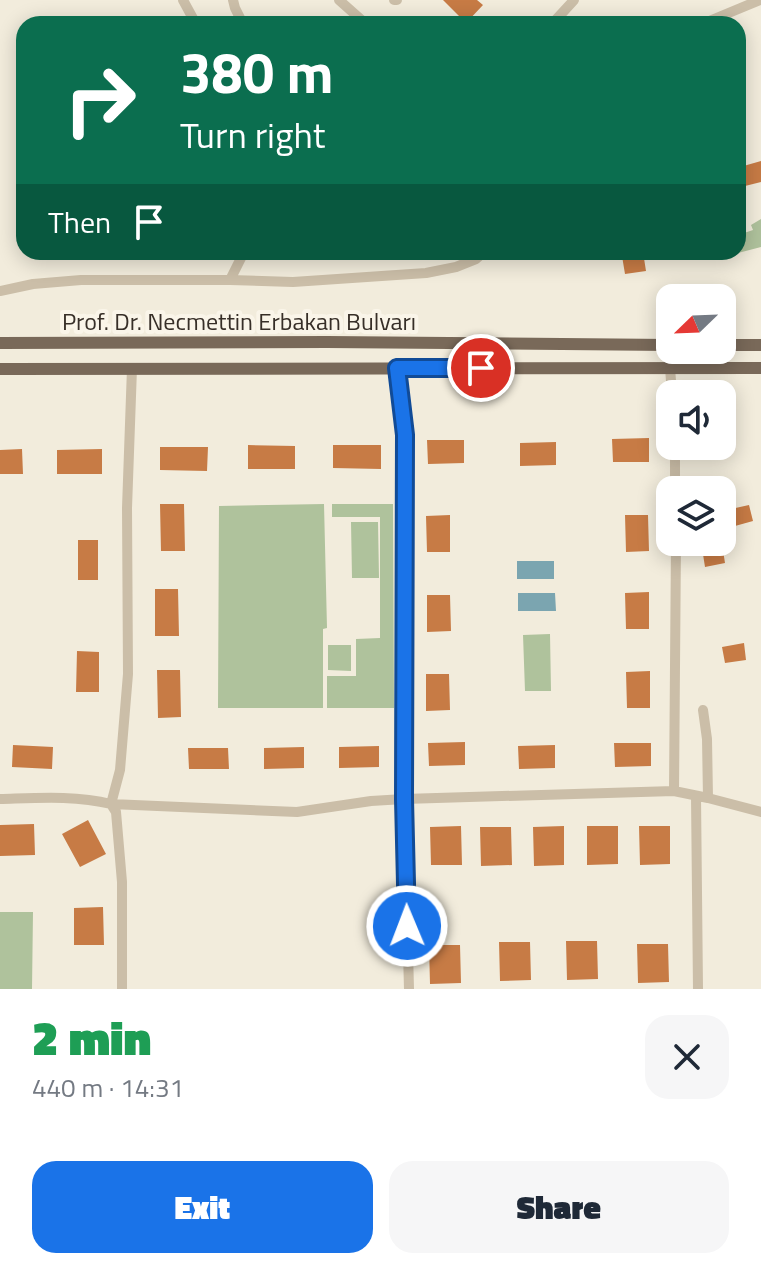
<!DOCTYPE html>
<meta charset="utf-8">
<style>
:root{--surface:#fff;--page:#f6f6f7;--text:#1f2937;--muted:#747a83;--accent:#1a73e8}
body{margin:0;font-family:"Titillium Web",sans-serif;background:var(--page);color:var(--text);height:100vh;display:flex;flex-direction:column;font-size:30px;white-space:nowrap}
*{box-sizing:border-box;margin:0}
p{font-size:26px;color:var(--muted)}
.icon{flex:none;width:44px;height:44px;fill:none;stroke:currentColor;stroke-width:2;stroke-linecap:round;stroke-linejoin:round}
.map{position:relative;height:989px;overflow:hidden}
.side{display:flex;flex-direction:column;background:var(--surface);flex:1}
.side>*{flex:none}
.top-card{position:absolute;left:16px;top:16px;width:730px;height:244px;border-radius:24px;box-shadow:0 4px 20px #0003;background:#0b6e4f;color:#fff;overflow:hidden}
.needle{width:52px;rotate:247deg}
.fabs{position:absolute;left:656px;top:284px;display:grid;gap:16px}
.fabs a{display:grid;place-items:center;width:80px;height:80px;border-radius:16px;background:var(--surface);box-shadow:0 4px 20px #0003;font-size:40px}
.pin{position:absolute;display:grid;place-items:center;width:68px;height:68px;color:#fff;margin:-34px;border:4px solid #fff;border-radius:50%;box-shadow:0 2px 8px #0007}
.me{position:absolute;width:88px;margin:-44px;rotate:359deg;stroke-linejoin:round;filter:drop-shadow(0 0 6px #0008)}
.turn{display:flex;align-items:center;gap:28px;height:168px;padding:0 32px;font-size:36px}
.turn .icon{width:104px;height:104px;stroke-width:2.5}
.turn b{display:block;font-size:56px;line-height:68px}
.then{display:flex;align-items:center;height:76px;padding:0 32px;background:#0003;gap:16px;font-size:30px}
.round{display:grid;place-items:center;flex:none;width:84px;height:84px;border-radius:24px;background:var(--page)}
.overview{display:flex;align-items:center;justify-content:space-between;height:136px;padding:0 32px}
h1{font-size:48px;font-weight:800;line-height:60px;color:#1e9e55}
.action{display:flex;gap:16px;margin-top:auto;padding:16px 32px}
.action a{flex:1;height:92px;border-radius:24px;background:var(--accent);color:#fff;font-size:32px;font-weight:800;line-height:92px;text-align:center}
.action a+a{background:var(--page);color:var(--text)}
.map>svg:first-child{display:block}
.green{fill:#afc29c}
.water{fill:#7ba5b0}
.building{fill:#c77b45}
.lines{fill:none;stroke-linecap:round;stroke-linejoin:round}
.minor{stroke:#cbbea8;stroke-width:10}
.major{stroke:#796959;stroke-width:12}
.route-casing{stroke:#114b97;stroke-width:20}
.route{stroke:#1a73e8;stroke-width:14}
.labels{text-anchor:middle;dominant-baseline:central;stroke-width:8;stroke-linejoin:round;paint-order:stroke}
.street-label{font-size:24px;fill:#372f28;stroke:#faf5e9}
</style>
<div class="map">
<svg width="761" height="989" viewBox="0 0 761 989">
<rect width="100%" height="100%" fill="#f2ecdc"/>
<!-- green -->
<path class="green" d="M761,219V247L715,259L712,252H738V235L753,230L751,225Z
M324,504L327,628L323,629V708H218L219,506Z
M332,504H393L394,708H327V676H356V639L380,638V517H332Z
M351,522H378L379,578H352Z
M550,634L551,691H525L523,635Z
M328,645H351V671L328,670Z
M0,912H33L32,989H0Z"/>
<!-- water -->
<path class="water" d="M517,561H554V579H517Z
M518,593H555L556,611H518Z"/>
<!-- building -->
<path class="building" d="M443,0H477L483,5L466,23Z
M761,161V182L745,186L740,167Z
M643,252L646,271L625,274L622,256Z
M649,438V462H613L612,439Z
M427,440H464V463L428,464Z
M556,442V465L520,466V443Z
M248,445L295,446V469H248Z
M333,445H381V469L333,468Z
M160,447H208L207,471L160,470Z
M22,449L23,474H0V450Z
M102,449V474H57V450Z
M160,504H184L185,551H161Z
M749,505L753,521L735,526L731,509Z
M450,515V552H427L426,516Z
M625,515H648L649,551L626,552Z
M78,540H98V580H78Z
M722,544L725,563L705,567L702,548Z
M155,589H178L179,636H155Z
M649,592V629H626L625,593Z
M427,595H450L451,631L427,632Z
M744,643L746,660L725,663L722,647Z
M77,651L99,652V692H76Z
M157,670H180L181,717L158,718Z
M650,671V708H627L626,672Z
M426,674H449L450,710L426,711Z
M465,742V765L429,766L428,743Z
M614,743H651V766L615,767Z
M13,745L53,747L52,769L12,767Z
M555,745V768L519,769L518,746Z
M379,746V767L339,768V747Z
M304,747V768L264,769V748Z
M188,748H228L229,769H189Z
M88,820L106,854L80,867L62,834Z
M34,824L35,855L0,856V825Z
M461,826L462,865H431L430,827Z
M564,826V865L534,866L533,827Z
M587,826H618V864L587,865Z
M639,826H670V864L640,865Z
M480,827H511L512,865L481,866Z
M103,907L104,945H74V908Z
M566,941H597L598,979L567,980Z
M499,942H530L531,980L500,981Z
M637,944H668L669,982L638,983Z
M429,945H460L461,983L430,984Z"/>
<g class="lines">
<!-- minor -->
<path class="minor" d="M183,0L196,24
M233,0L235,8L243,24
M339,0L366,24
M394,0H397
M552,24L574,0
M702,24L760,0
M230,280L244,252
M0,291L33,284L81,280H230L293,282L426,273L456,267L476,259L484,252
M132,368L127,508L128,674L120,770L111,804L297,812L371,801L404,799L674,791L708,798L761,812
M397,368L405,435L404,799L409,989
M670,368L672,394
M675,446V490
M703,710L707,739L708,798
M674,791L676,542
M696,796L698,989
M0,799C36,798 75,795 111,804L116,812L122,882V989"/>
<!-- major -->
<path class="major" d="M0,343L327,342L670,345
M722,345H761
M0,369L761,368"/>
</g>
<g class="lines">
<!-- route casing -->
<g class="route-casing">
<path id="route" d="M407,926L404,799L405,435L397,368H481"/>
</g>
<!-- route -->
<use href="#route" class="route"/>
</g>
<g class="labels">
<!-- street labels -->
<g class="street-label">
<text x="239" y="321">Prof. Dr. Necmettin Erbakan Bulvarı</text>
</g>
</g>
</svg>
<div class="fabs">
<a><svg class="needle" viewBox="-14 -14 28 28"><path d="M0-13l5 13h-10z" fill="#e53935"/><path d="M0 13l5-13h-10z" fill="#747a83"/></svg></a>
<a><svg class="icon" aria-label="sound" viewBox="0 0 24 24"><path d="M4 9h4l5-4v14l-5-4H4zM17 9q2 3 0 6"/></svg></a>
<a><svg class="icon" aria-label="layers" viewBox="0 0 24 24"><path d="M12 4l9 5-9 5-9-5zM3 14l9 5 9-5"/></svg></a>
</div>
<div class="pin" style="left:481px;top:368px;background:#d93025"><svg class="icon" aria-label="arrive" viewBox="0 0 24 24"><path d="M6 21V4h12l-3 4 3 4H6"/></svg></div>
<svg class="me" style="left:407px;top:926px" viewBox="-20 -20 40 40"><circle r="17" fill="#1a73e8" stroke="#fff" stroke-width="3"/><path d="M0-11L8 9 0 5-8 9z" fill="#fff"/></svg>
<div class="top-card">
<div class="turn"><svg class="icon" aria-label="right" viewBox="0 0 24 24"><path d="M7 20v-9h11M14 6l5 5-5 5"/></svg><div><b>380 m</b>Turn right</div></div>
<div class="then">Then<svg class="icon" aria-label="arrive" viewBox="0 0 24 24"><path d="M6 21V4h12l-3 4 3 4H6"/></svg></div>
</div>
</div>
<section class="side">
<div class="overview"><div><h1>2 min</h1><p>440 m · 14:31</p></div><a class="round"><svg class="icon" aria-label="close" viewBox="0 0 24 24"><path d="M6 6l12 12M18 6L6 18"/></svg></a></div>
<div class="action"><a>Exit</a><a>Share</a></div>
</section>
